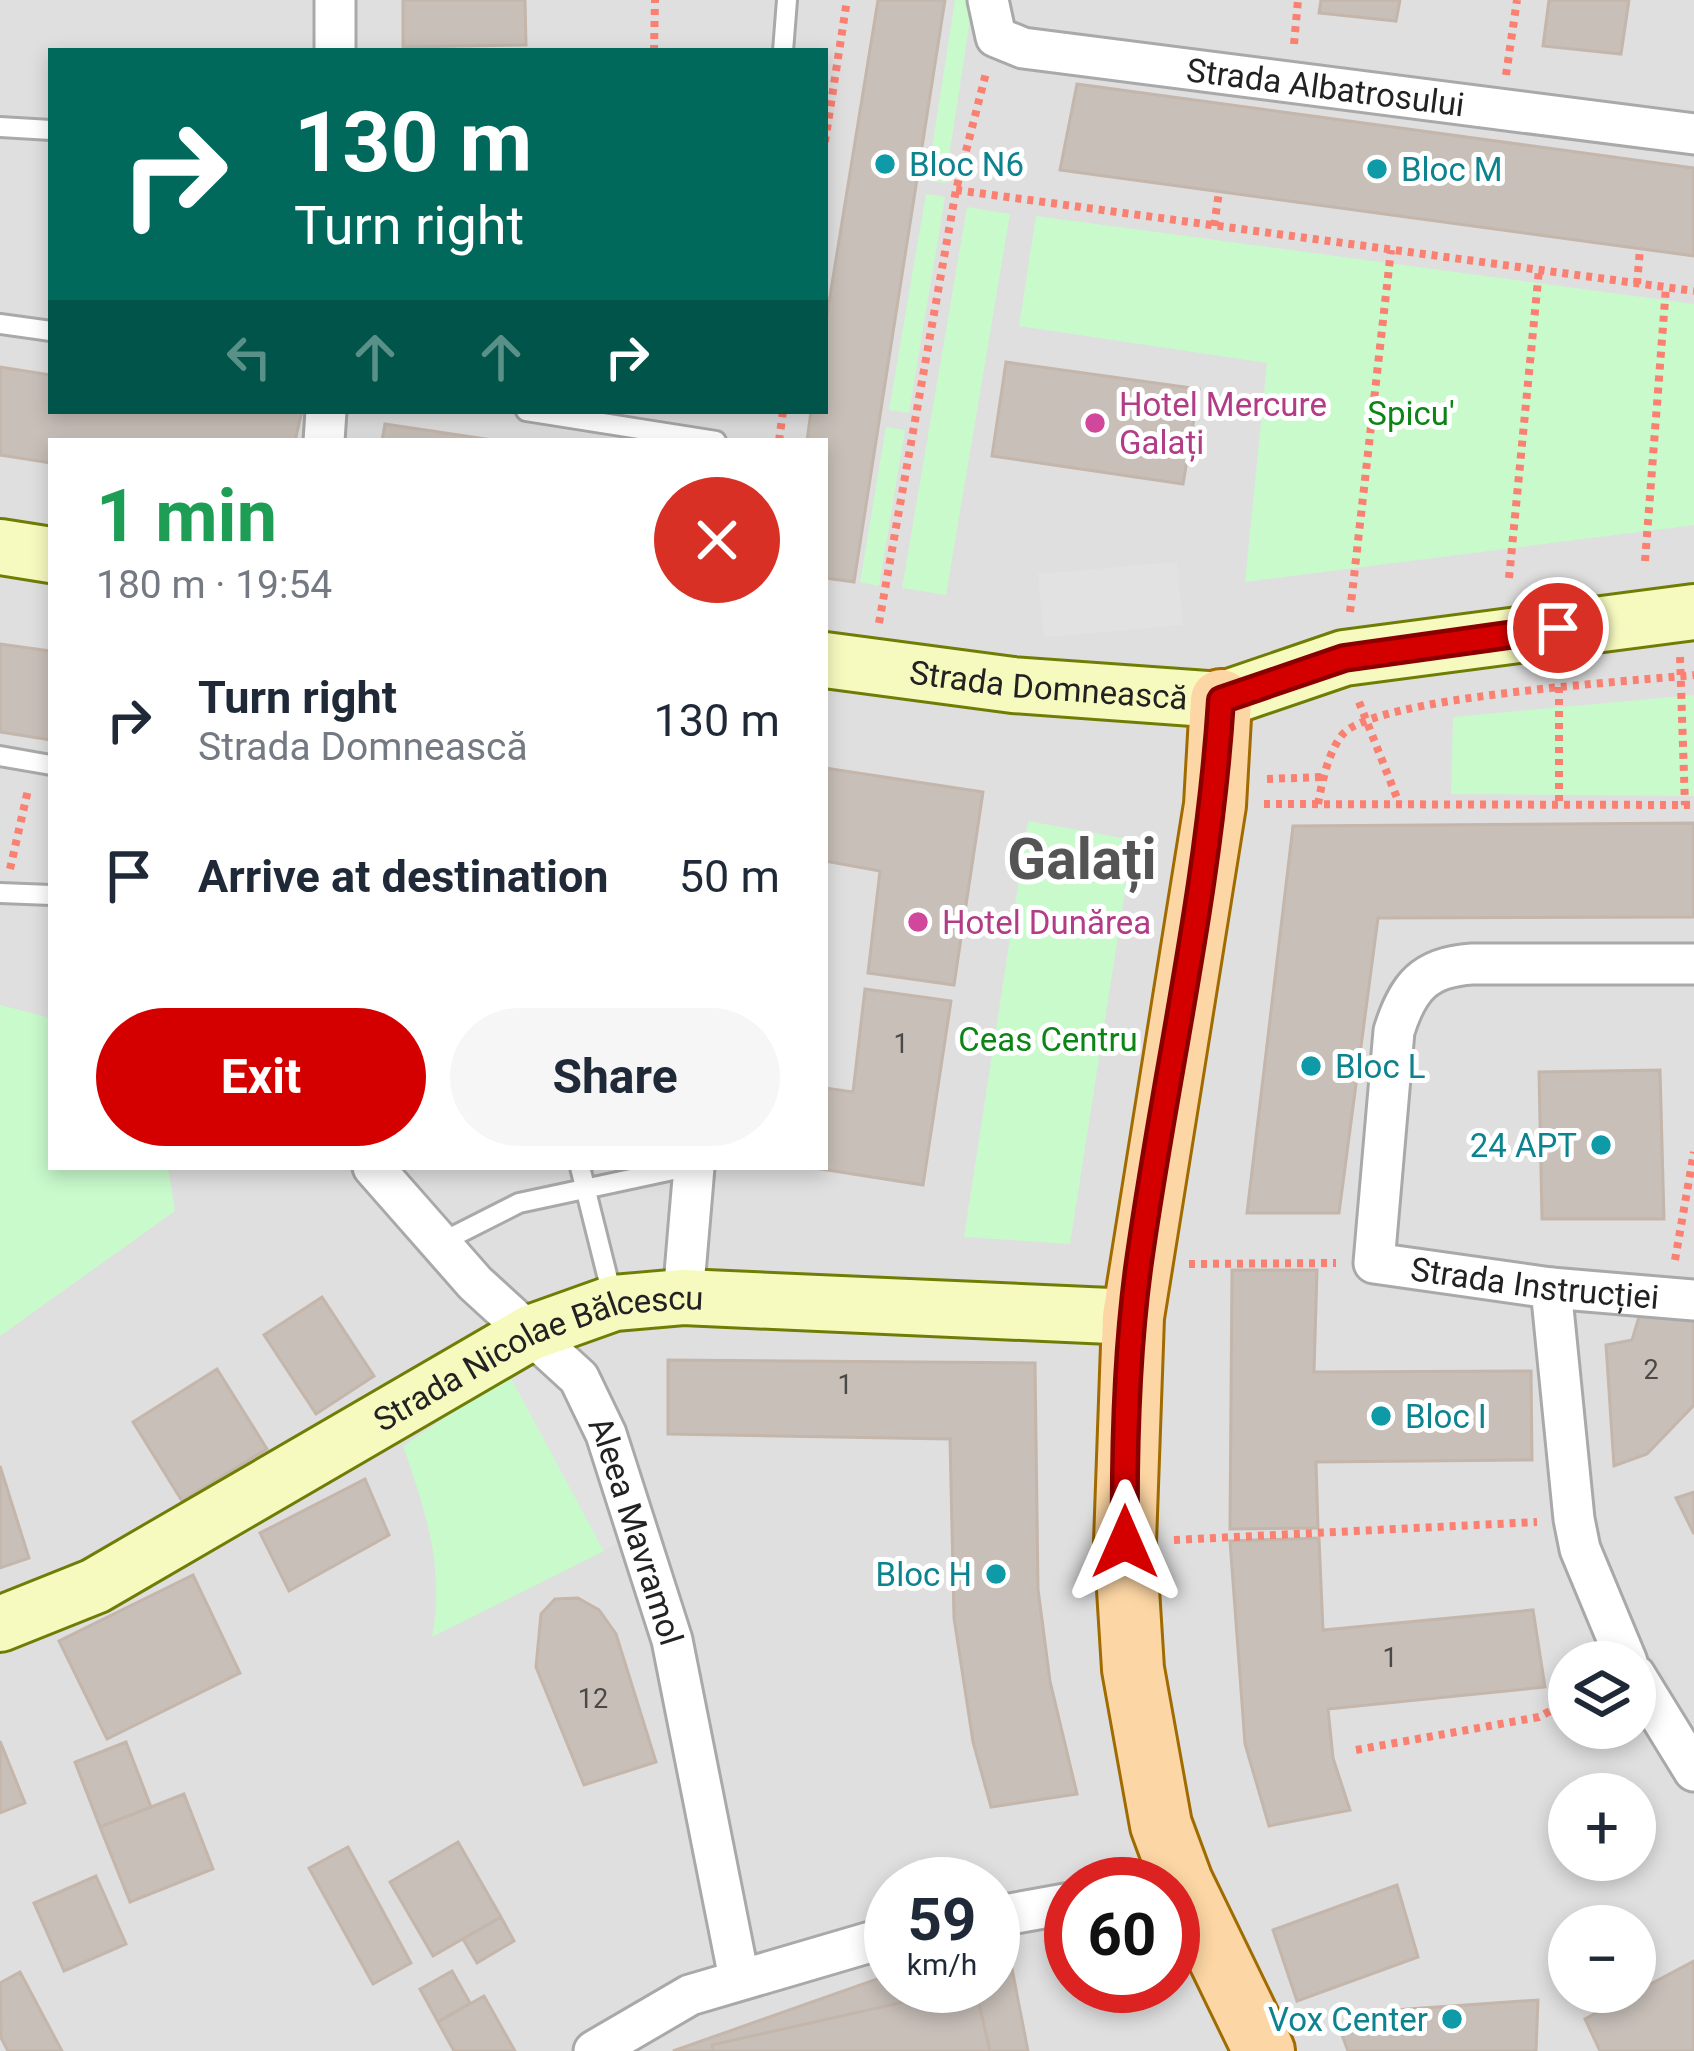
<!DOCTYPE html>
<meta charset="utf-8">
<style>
:root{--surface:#fff;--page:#f6f6f7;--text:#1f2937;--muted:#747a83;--accent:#d40000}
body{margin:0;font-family:Roboto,sans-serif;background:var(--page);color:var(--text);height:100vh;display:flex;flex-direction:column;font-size:45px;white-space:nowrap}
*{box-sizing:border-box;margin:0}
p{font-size:39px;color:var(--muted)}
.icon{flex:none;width:66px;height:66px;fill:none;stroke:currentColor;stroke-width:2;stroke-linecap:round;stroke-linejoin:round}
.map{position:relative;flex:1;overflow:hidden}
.panel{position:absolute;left:48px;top:438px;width:780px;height:732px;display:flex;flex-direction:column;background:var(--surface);border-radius:0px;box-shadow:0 6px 18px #0003}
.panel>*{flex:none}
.guide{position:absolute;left:48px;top:48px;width:780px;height:366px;border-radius:0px;box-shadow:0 6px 18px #0003;background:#00695c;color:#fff;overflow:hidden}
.tools{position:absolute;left:1548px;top:1641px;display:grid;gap:24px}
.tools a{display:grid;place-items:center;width:108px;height:108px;border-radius:50%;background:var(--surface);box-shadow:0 6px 18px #0003;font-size:60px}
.speed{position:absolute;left:864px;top:1857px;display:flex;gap:24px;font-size:60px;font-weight:700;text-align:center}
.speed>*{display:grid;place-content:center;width:156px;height:156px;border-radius:50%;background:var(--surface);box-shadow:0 6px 18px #0003;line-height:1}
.speed small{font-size:30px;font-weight:400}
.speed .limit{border:18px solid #d22;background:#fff;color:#111}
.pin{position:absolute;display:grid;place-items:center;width:102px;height:102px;color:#fff;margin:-51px;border:6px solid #fff;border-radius:50%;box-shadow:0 3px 12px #0007}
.me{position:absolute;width:132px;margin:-66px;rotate:0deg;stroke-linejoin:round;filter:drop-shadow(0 0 9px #0008)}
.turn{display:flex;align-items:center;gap:42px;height:252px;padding:0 48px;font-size:54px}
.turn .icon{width:156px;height:156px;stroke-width:2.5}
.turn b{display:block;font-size:84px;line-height:102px}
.lanes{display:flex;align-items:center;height:114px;padding:0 48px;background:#0003;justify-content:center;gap:60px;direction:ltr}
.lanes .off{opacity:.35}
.round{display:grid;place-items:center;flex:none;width:126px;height:126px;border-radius:63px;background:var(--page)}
.summary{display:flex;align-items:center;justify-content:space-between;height:204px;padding:0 48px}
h1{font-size:72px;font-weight:700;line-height:90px;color:#1e9e55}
.action{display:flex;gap:24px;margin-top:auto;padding:24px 48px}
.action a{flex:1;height:138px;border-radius:72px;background:var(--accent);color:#fff;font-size:48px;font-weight:700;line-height:138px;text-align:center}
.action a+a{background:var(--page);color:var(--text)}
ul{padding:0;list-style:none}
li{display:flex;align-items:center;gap:36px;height:156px;padding:0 48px}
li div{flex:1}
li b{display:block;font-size:45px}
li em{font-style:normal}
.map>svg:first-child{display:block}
.residential{fill:#e0dfdf;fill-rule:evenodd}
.park{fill:#c8facc}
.parking{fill:#e2e2e2}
.building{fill:#c7bfb8;stroke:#c4b6ab;stroke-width:3}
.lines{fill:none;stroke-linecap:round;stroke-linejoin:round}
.service-casing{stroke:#a9a9a9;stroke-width:24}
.minor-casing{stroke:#a9a9a9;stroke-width:45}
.secondary-casing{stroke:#707d05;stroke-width:60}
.primary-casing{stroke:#a06b00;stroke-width:66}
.path{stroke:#fa8072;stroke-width:8;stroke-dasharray:6 6;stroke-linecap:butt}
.service{stroke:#fff;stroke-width:18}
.minor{stroke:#fff;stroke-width:39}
.secondary{stroke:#f7fabf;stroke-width:54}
.primary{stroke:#fcd6a4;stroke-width:60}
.route-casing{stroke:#8a0000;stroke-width:30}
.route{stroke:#d40000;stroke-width:21}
.culture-dot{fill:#0f9aa8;stroke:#fff;stroke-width:4.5}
.hotel-dot{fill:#d1479c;stroke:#fff;stroke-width:4.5}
.labels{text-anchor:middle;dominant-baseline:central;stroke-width:10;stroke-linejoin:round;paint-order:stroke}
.number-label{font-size:27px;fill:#4b4948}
.street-label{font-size:33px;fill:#222;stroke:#fff}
.culture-label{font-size:33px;fill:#0d838f;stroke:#fff;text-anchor:start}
.hotel-label{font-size:33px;fill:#b23c85;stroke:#fff;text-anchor:start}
.park-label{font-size:33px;fill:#0c8416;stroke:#fff}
.town-label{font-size:57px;font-weight:bold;fill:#555;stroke:#fff}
</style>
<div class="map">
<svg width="1694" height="2051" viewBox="0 0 1694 2051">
<rect width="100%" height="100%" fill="#f2efe9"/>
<!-- residential -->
<path class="residential" d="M0,0H1694V2051H0ZM51,51H825V411H51ZM51,441H825V1167H51ZM1569,1662H1635V1728H1569ZM1569,1794H1635V1860H1569ZM891,1884H993V1986H891ZM1071,1884H1173V1986H1071ZM1569,1926H1635V1992H1569Z"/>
<!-- park -->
<path class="park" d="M955,0H973L945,183L927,180Z
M926,194L945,197L909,413L889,410Z
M967,207L1010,214L946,595L902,588Z
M1036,216L1694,304V525L1245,582L1267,363L1019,326Z
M886,427L905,430L879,586L860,582Z
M1694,695V796L1451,794L1453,717Z
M1028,821L1133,840L1070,1244L964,1237Z
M0,1005L51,1018V1167H168L175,1211L0,1336Z
M509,1374L604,1551L432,1637C445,1569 426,1511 403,1446Z"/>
<!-- parking -->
<path class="parking" d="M1177,562L1183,625L1044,637L1038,574Z
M539,1354L565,1375L620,1542L604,1551L509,1374Z"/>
<!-- building -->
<path class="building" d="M403,0H525L526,45L403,47Z
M878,0H945L854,582L825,578V441H807L811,411H825V327Z
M1321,0H1400L1396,21L1319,13Z
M1549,0H1629L1621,54L1543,46Z
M1077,84L1694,168V256L1060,170Z
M1006,362L1199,389L1183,484L992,456Z
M0,367L51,375V411H302L295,441H51V463L0,455Z
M385,424L499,441H382Z
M0,644L51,651V740L0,732Z
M825,768L983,792L954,985L868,973L880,871L825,861Z
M1694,823V917L1378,918L1339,1213H1247L1293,826Z
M865,989L951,1001L923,1185L808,1167H825V1088L853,1092Z
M1660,1070L1664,1219H1542L1539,1072Z
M1232,1270H1317L1314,1372L1531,1371L1532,1460L1316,1462L1318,1528L1230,1529Z
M322,1297L374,1376L316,1414L264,1335Z
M1642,1307L1694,1320V1405L1647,1454L1614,1466L1606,1345L1632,1340Z
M668,1360L1035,1363L1038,1589L1050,1681L1077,1794L991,1807L973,1742L954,1618L950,1439L668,1434Z
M217,1369L267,1449L182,1501L133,1422Z
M0,1466L29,1558L0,1568Z
M365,1479L389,1535L289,1591L260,1533Z
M1694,1492V1534L1676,1498Z
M1319,1538L1323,1630L1533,1610L1545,1687L1328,1709L1333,1758L1350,1810L1269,1826L1245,1744L1230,1541Z
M193,1575L240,1673L107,1739L59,1641Z
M578,1598L599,1610L616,1634L656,1762L584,1785L536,1667L541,1614L555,1599Z
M0,1741L25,1803L0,1813Z
M126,1742L151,1807L100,1827L75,1762Z
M184,1794L213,1869L130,1902L100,1827Z
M458,1842L501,1917L433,1956L390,1882Z
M348,1847L411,1963L373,1984L309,1868Z
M96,1876L126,1944L64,1971L34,1903Z
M1397,1885L1418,1957L1297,2001L1273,1930Z
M501,1917L514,1941L477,1963L463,1939Z
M1005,1933L1028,2051H673L891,1974V1986H993V1937Z
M1694,1961V2051H1600L1585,2019Z
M452,1971L470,2003L438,2022L420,1989Z
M20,1972L62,2051H8L1,2038L0,1983Z
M975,1986L990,2051H713L712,2045Z
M484,1996L515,2051H454L438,2022Z
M1538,2000L1536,2051H1348L1339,2027L1394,2010Z"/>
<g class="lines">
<!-- service casing -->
<g class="service-casing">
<path id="service" d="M783,51L787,0
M0,127L51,130
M0,324L51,331
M526,411L716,441
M0,756L51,765
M0,893L51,895
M580,1167L613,1299
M438,1244L519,1203L687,1167"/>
</g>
<!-- minor casing -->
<g class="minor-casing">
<g id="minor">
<path d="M335,0V51"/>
<path id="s1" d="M988,0L996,37L1023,48L1694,134"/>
<path d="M324,441L326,411"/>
<path id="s2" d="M1694,964H1472C1424,967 1408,987 1394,1031L1374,1263L1551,1288L1694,1300"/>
<path id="s3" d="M373,1167L475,1283L579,1378L606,1434L672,1640L739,1978"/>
<path d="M1551,1288L1574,1519L1580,1549L1627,1662"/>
<path d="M683,1297L694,1167"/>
<path d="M1635,1675L1694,1771"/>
<path d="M993,1917L1071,1903"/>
<path d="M594,2051L690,1995L891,1936"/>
</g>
</g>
<!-- secondary casing -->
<g class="secondary-casing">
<g id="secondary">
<path d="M0,547L51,555"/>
<path id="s4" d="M825,660L1013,685L1221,700L1344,658L1694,612"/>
<path id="s5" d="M0,1624L95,1586L530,1333L614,1303L683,1297L1133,1317"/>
</g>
</g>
<!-- primary casing -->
<g class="primary-casing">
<path id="primary" d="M1221,700L1215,805L1133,1317L1125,1542L1133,1669L1161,1825L1182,1882L1264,2051"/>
</g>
<!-- path -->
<path class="path" d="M1294,44L1298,0
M654,51L655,0
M1506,75L1517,0
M825,142L847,0
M956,190L1694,291
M1214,226L1219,192
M1637,284L1640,249
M779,441L783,411
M1645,561L1666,287
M1509,578L1539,270
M1350,612L1391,250
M879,623L956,190L986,73
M1680,657L1685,805
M1559,687V805
M1359,702L1399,803
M1267,779L1323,777
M1264,804L1694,805
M1318,804C1322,782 1328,753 1342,735C1372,697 1635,681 1694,675
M10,869L28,790
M1675,1260L1694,1152
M1189,1264L1336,1263
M1174,1540L1537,1522
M1356,1750L1539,1717L1569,1701"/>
<!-- service -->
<use href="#service" class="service"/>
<!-- minor -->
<use href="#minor" class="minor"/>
<!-- secondary -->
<use href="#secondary" class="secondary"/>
<!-- primary -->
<use href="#primary" class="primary"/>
</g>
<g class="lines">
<!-- route casing -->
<g class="route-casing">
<path id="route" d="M1125,1542C1124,1451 1126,1359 1138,1269C1164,1079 1209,893 1221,700L1344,658L1558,628"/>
</g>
<!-- route -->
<use href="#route" class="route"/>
</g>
<!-- markers -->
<g class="culture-dot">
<circle cx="885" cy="164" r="12"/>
<circle cx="1377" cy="169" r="12"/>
<circle cx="1311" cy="1066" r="12"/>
<circle cx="1601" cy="1145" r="12"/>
<circle cx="1381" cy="1416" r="12"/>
<circle cx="996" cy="1574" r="12"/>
<circle cx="1452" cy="2019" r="12"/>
</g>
<g class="hotel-dot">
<circle cx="1095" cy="423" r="12"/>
<circle cx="918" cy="922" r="12"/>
</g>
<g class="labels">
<!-- number labels -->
<g class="number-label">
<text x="901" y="1044">1</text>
<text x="1651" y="1370">2</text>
<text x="845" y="1385">1</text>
<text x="1390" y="1658">1</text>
<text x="593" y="1699">12</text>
</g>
<!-- street labels -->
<g class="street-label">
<text stroke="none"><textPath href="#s1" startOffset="372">Strada Albatrosului</textPath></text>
<text stroke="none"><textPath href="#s4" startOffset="225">Strada Domnească</textPath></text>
<text stroke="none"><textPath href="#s2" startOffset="729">Strada Instrucției</textPath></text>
<text stroke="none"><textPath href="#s5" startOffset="606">Strada Nicolae Bălcescu</textPath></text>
<text stroke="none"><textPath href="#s3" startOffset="459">Aleea Mavramol</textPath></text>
</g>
<!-- culture labels -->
<g class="culture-label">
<text x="909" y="164">Bloc N6</text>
<text x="1401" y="169">Bloc M</text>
<text x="1335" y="1066">Bloc L</text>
<text x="1577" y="1145" text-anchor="end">24 APT</text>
<text x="1405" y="1416">Bloc I</text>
<text x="972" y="1574" text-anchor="end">Bloc H</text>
<text x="1428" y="2019" text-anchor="end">Vox Center</text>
</g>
<!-- hotel labels -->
<g class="hotel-label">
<text x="1119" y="404">Hotel Mercure<tspan x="1119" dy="38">Galați</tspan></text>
<text x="942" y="922">Hotel Dunărea</text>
</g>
<!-- park labels -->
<g class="park-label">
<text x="1411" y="413">Spicu'</text>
<text x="1048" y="1039">Ceas Centru</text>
</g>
<!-- town labels -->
<g class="town-label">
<text x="1082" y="859">Galați</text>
</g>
</g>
</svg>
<div class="tools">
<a><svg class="icon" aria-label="layers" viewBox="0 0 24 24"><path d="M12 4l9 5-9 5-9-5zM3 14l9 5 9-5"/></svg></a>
<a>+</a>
<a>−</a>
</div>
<div class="speed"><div>59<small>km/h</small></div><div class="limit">60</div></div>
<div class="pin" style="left:1558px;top:628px;background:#d93025"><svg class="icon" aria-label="arrive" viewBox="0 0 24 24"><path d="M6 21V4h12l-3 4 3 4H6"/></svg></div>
<svg class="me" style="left:1125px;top:1542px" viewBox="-20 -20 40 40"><path d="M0-17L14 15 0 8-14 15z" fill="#d40000" stroke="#fff" stroke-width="4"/></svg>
<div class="guide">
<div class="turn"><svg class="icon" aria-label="right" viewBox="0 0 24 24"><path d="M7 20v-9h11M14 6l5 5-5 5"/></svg><div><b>130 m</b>Turn right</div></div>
<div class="lanes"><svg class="icon off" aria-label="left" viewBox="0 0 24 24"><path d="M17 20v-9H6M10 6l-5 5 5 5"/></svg><svg class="icon off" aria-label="ahead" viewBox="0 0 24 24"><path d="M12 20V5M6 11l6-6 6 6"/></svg><svg class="icon off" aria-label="ahead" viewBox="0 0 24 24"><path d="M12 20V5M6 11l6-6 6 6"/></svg><svg class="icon" aria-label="right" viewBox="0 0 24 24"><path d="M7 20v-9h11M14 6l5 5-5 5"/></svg></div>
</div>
<section class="panel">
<div class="summary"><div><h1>1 min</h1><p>180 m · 19:54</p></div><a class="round" style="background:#d93025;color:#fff"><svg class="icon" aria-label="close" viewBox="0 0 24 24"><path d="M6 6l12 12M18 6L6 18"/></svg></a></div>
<ul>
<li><svg class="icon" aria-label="right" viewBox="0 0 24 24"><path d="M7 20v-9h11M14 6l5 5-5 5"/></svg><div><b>Turn right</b><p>Strada Domnească</p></div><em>130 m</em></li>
<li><svg class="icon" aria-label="arrive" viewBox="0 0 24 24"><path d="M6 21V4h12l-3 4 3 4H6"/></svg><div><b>Arrive at destination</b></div><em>50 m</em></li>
</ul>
<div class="action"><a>Exit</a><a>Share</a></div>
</section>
</div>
